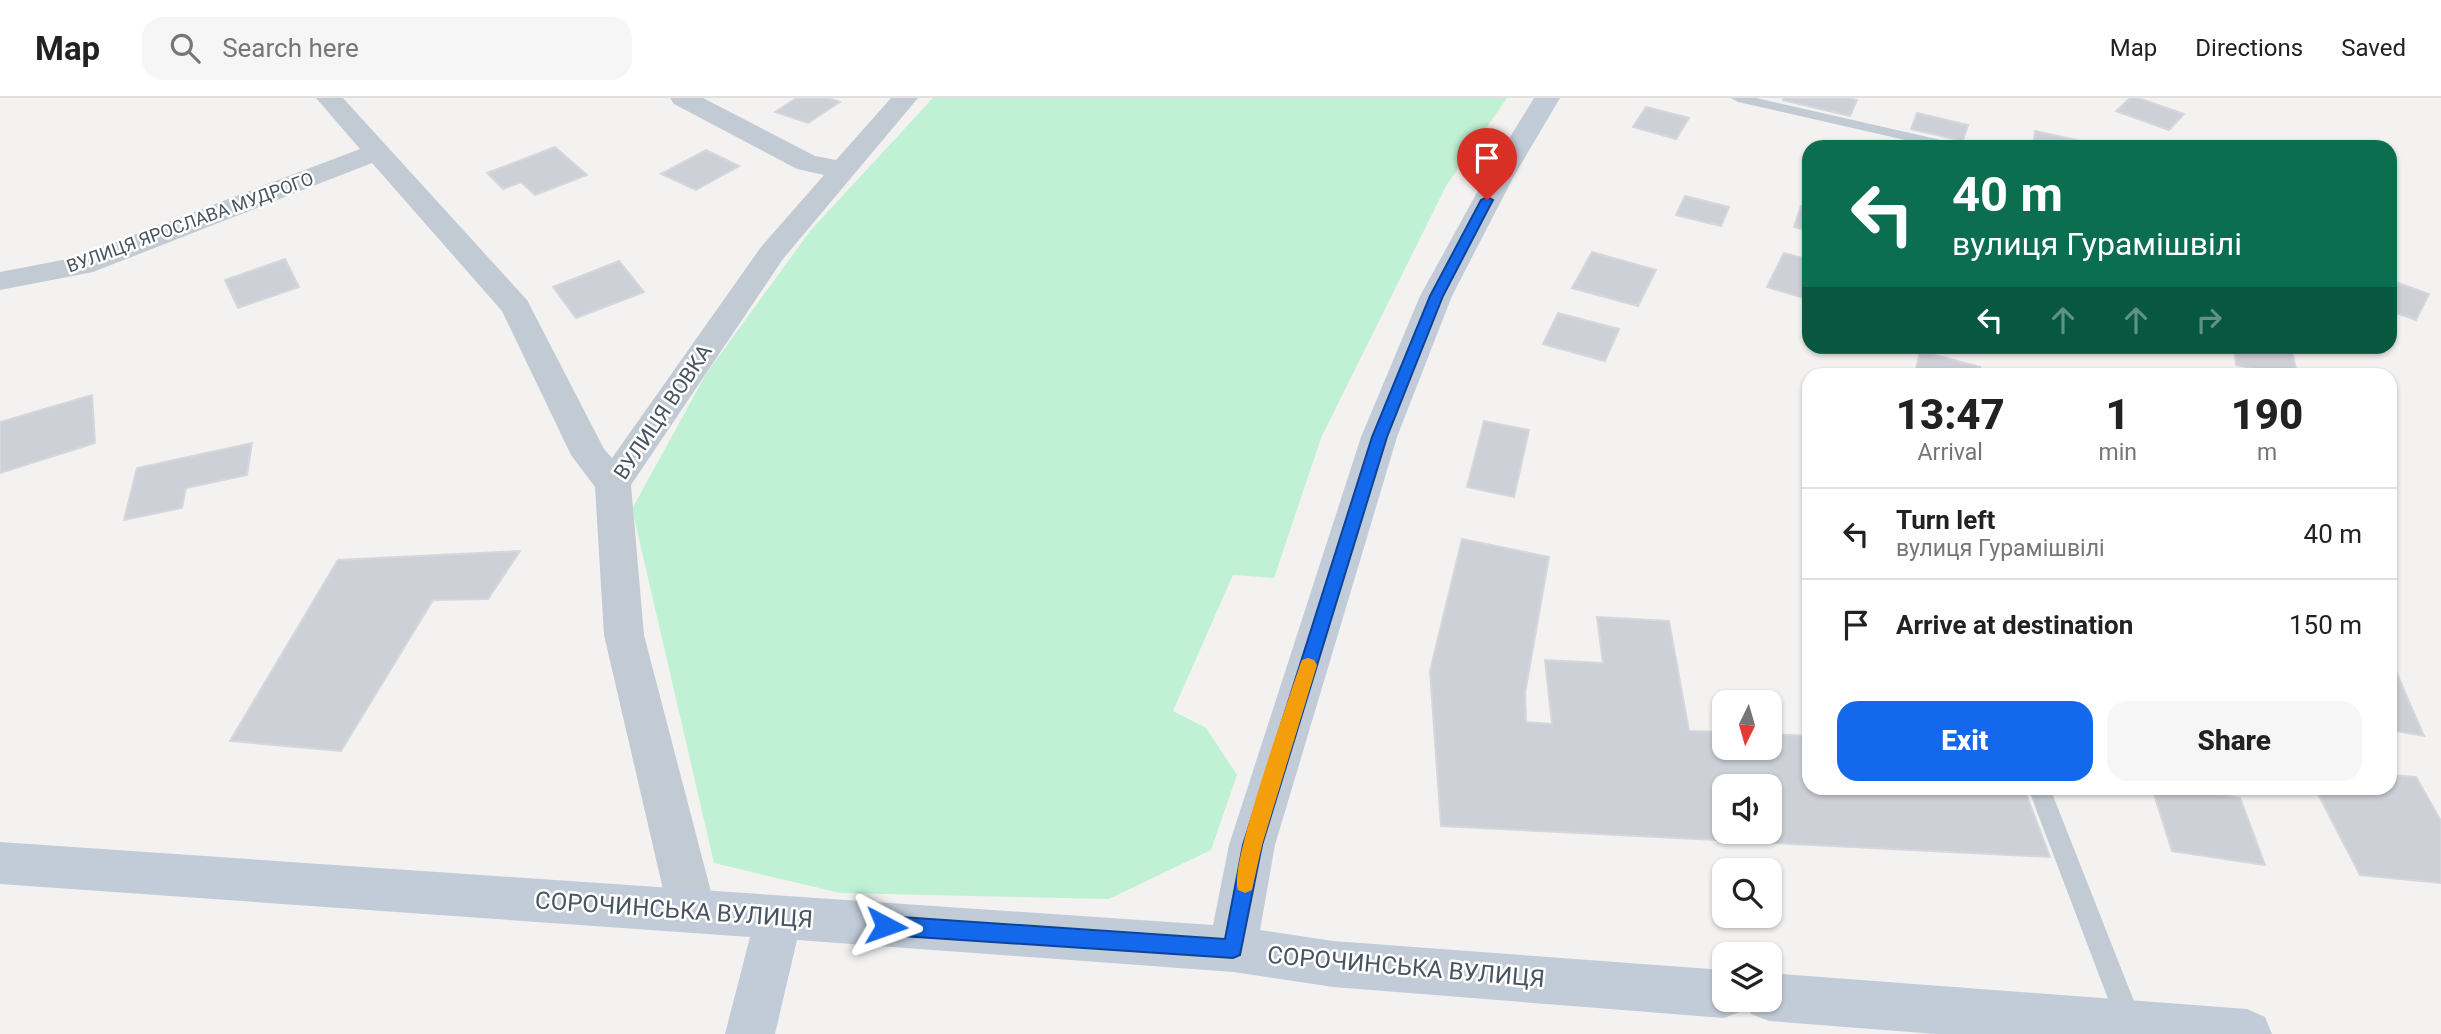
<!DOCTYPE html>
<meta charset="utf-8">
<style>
:root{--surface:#fff;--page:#f6f6f6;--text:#222;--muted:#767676;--line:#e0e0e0;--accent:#1468eb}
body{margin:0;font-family:Roboto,sans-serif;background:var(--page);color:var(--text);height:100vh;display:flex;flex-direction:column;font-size:26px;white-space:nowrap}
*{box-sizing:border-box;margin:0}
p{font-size:23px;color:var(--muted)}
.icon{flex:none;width:38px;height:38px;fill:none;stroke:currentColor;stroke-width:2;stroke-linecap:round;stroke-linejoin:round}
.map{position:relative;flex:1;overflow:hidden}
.panel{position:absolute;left:1802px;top:270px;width:595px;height:427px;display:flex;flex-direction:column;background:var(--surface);border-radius:21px;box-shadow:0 2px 5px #0004}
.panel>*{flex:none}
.hud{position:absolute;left:1802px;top:42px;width:595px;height:214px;border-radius:21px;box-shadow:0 2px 5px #0004;background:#0b6e4f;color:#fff;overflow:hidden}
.needle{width:46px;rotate:185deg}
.tools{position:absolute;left:1712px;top:592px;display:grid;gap:14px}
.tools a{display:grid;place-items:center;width:70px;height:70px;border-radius:14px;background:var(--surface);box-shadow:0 2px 5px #0004;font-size:35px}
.pin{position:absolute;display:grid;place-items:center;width:60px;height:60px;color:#fff;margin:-72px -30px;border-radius:50% 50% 50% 0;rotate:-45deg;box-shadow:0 0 7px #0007}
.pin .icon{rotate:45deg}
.me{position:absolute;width:77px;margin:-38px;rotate:94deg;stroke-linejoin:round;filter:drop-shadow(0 0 5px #0008)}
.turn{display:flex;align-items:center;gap:24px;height:147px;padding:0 35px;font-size:32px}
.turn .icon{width:91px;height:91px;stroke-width:2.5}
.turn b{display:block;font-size:49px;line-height:60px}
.lanes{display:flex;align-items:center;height:66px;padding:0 35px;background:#0003;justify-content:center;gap:35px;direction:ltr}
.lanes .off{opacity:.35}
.eta{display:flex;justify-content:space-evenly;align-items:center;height:119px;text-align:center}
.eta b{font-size:42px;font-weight:800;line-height:49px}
.action{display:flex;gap:14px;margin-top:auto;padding:14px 35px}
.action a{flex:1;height:80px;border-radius:21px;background:var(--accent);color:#fff;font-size:28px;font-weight:800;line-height:80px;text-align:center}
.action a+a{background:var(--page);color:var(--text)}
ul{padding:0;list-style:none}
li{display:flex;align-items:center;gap:21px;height:91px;padding:0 35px;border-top:2px solid var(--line)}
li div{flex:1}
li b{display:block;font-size:26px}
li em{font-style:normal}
header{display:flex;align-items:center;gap:42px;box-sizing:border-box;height:98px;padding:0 35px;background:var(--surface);border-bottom:2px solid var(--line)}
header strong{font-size:33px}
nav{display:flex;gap:38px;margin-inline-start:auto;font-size:24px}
.search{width:490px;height:63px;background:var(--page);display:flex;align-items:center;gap:18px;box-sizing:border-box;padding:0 24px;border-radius:21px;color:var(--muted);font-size:26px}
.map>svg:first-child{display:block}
.green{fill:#c0f1d5}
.building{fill:#cdd0d7;stroke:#d5d7dd;stroke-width:2;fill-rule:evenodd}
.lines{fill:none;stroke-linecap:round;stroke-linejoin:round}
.lane{fill:#c2cbd3;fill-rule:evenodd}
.street{fill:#c2cbd3;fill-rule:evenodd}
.secondary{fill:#c2ccd8;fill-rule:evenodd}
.route{fill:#1468eb;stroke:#0d4499;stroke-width:2}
.slow{fill:#f59e0b}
.labels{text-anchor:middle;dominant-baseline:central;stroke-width:5;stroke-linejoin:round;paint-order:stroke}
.far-street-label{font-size:18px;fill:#485460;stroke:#fff}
.street-label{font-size:21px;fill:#485460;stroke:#fff}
.near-street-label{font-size:24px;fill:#485460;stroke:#fff}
</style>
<header>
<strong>Map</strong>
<div class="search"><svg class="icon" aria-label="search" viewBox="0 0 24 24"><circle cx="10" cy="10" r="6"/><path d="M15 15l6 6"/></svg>Search here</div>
<nav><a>Map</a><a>Directions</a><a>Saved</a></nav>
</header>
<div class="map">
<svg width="2441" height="936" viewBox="0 0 2441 936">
<rect width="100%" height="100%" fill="#f4f2f1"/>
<!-- green -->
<path class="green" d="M933,0H1507L1446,88L1321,340L1274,480L1233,477L1173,613L1206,630L1237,677L1211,752L1109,801L840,795L714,765L632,411L706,276L810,133Z"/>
<!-- building -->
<path class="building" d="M797,0H828L840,4L808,25L775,14Z
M1784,0H1847L1857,2L1850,18L1783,2Z
M2130,0H2138L2184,16L2169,32L2116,13Z
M1646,9L1689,20L1676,41L1633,29Z
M1917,15L1968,27L1963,43L1911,31Z
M2035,33L2081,43L2080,49H2033Z
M555,49L587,77L535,97L521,84L503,91L487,75Z
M706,52L739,68L696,92L661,76Z
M1685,98L1729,109L1721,128L1676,117Z
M1801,108L1810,110V133L1794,129Z
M1592,154L1656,172L1638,208L1572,190Z
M1784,155L1810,162V202L1767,189Z
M285,161L299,189L238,210L225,182Z
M619,163L644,194L576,220L553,189Z
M2390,182L2429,196L2416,222L2390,213Z
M1558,215L1619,231L1605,263L1543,246Z
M2234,248H2291L2297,276H2281L2236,267Z
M1920,253L1980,269L1979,276H1915Z
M92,297L95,345L0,375V324Z
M1484,323L1529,332L1514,399L1467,389Z
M252,345L247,377L186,390L182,410L124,422L137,370Z
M1462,441L1549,459L1525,595L1526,624L1552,626L1545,562L1603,565L1597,519L1669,523L1689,633L1724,634V649H1769V636L1810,638V690H2024L2050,759L1441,728L1430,573ZM1724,688H1769V733H1724Z
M520,453L488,501L433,502L341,653L230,643L338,462Z
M2390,560L2424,638L2390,632Z
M2390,677L2416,679L2441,723V785L2360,777L2315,690H2390Z
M2152,690H2172L2240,700L2265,767L2172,753Z"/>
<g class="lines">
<!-- lane -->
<path class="lane" d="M1731,0H1756L1954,45L1961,49H1936L1738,4Z
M2028,690H2050L2143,926L2139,935H2121Z"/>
<!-- street -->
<path class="street" d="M316,0H343L527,202L604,351L612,360L761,149L824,77L797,71L674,6L670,0H703L815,58L836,62L891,0H918L783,161L631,387L644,537L716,813L709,828L692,835L675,828L668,813L604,537L595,389L571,357L502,213L372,65L93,174L0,192V174L73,160L360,51Z"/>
<!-- secondary -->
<path class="secondary" d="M1534,0H1560L1514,78L1452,198L1397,339L1275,747L1260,832L1333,843L1724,872V901H1769V875L2247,911L2265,919L2272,936H1936L1769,923L1751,916L1746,903L1742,913L1724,920L1333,889L1233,874L797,842L775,936H725L750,839L0,786V744L1213,827L1229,747L1361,339L1420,198L1486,78Z"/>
</g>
<!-- route -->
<path class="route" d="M1487,99L1493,102L1443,198L1387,339L1262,747L1240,857L1233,860L886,837L879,834L876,828L879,821L886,818L1225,841L1243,747L1372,339L1430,198L1481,102Z"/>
<!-- slow -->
<path class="slow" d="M1308,560L1314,562L1317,567L1262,747L1252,792L1245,795L1238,792C1228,769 1289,601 1300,567L1302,562Z"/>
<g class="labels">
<!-- far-street labels -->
<g class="far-street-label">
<text transform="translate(190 124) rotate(-20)">ВУЛИЦЯ ЯРОСЛАВА МУДРОГО</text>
</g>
<!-- street labels -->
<g class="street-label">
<text transform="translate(663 314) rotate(-56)">ВУЛИЦЯ ВОВКА</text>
</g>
<!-- near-street labels -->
<g class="near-street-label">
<text transform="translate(674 812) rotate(4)">СОРОЧИНСЬКА ВУЛИЦЯ</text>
<text transform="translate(1406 869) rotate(5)">СОРОЧИНСЬКА ВУЛИЦЯ</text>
</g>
</g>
</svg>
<div class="tools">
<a><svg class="needle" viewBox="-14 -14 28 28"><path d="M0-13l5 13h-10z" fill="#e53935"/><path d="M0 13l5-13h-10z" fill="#767676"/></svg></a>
<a><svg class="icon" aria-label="sound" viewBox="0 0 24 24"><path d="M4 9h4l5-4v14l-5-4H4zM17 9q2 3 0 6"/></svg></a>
<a><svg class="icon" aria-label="search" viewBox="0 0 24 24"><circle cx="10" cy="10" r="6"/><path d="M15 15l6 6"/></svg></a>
<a><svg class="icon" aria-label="layers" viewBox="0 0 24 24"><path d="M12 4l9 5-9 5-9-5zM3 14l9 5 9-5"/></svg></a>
</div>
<div class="pin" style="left:1487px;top:102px;background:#d93025"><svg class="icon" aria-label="arrive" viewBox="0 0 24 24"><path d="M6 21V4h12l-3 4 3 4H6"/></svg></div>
<svg class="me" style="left:886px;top:828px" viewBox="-20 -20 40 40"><path d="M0-17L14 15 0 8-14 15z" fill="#1468eb" stroke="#fff" stroke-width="4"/></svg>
<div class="hud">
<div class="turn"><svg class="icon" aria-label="left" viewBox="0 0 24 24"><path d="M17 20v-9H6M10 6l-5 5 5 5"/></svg><div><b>40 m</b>вулиця Гурамішвілі</div></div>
<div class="lanes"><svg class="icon" aria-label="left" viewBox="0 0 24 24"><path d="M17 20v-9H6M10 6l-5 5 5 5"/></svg><svg class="icon off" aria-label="ahead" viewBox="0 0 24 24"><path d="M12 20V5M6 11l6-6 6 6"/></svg><svg class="icon off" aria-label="ahead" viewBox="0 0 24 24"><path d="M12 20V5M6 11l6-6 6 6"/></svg><svg class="icon off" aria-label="right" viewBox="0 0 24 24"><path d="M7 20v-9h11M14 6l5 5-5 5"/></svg></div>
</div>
<section class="panel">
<div class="eta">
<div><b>13:47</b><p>Arrival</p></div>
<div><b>1</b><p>min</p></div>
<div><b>190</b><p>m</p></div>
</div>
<ul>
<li><svg class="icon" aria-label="left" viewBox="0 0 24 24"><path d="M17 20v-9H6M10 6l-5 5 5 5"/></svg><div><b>Turn left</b><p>вулиця Гурамішвілі</p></div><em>40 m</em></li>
<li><svg class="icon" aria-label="arrive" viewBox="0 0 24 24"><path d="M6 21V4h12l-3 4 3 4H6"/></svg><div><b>Arrive at destination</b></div><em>150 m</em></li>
</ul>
<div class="action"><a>Exit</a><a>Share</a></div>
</section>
</div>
